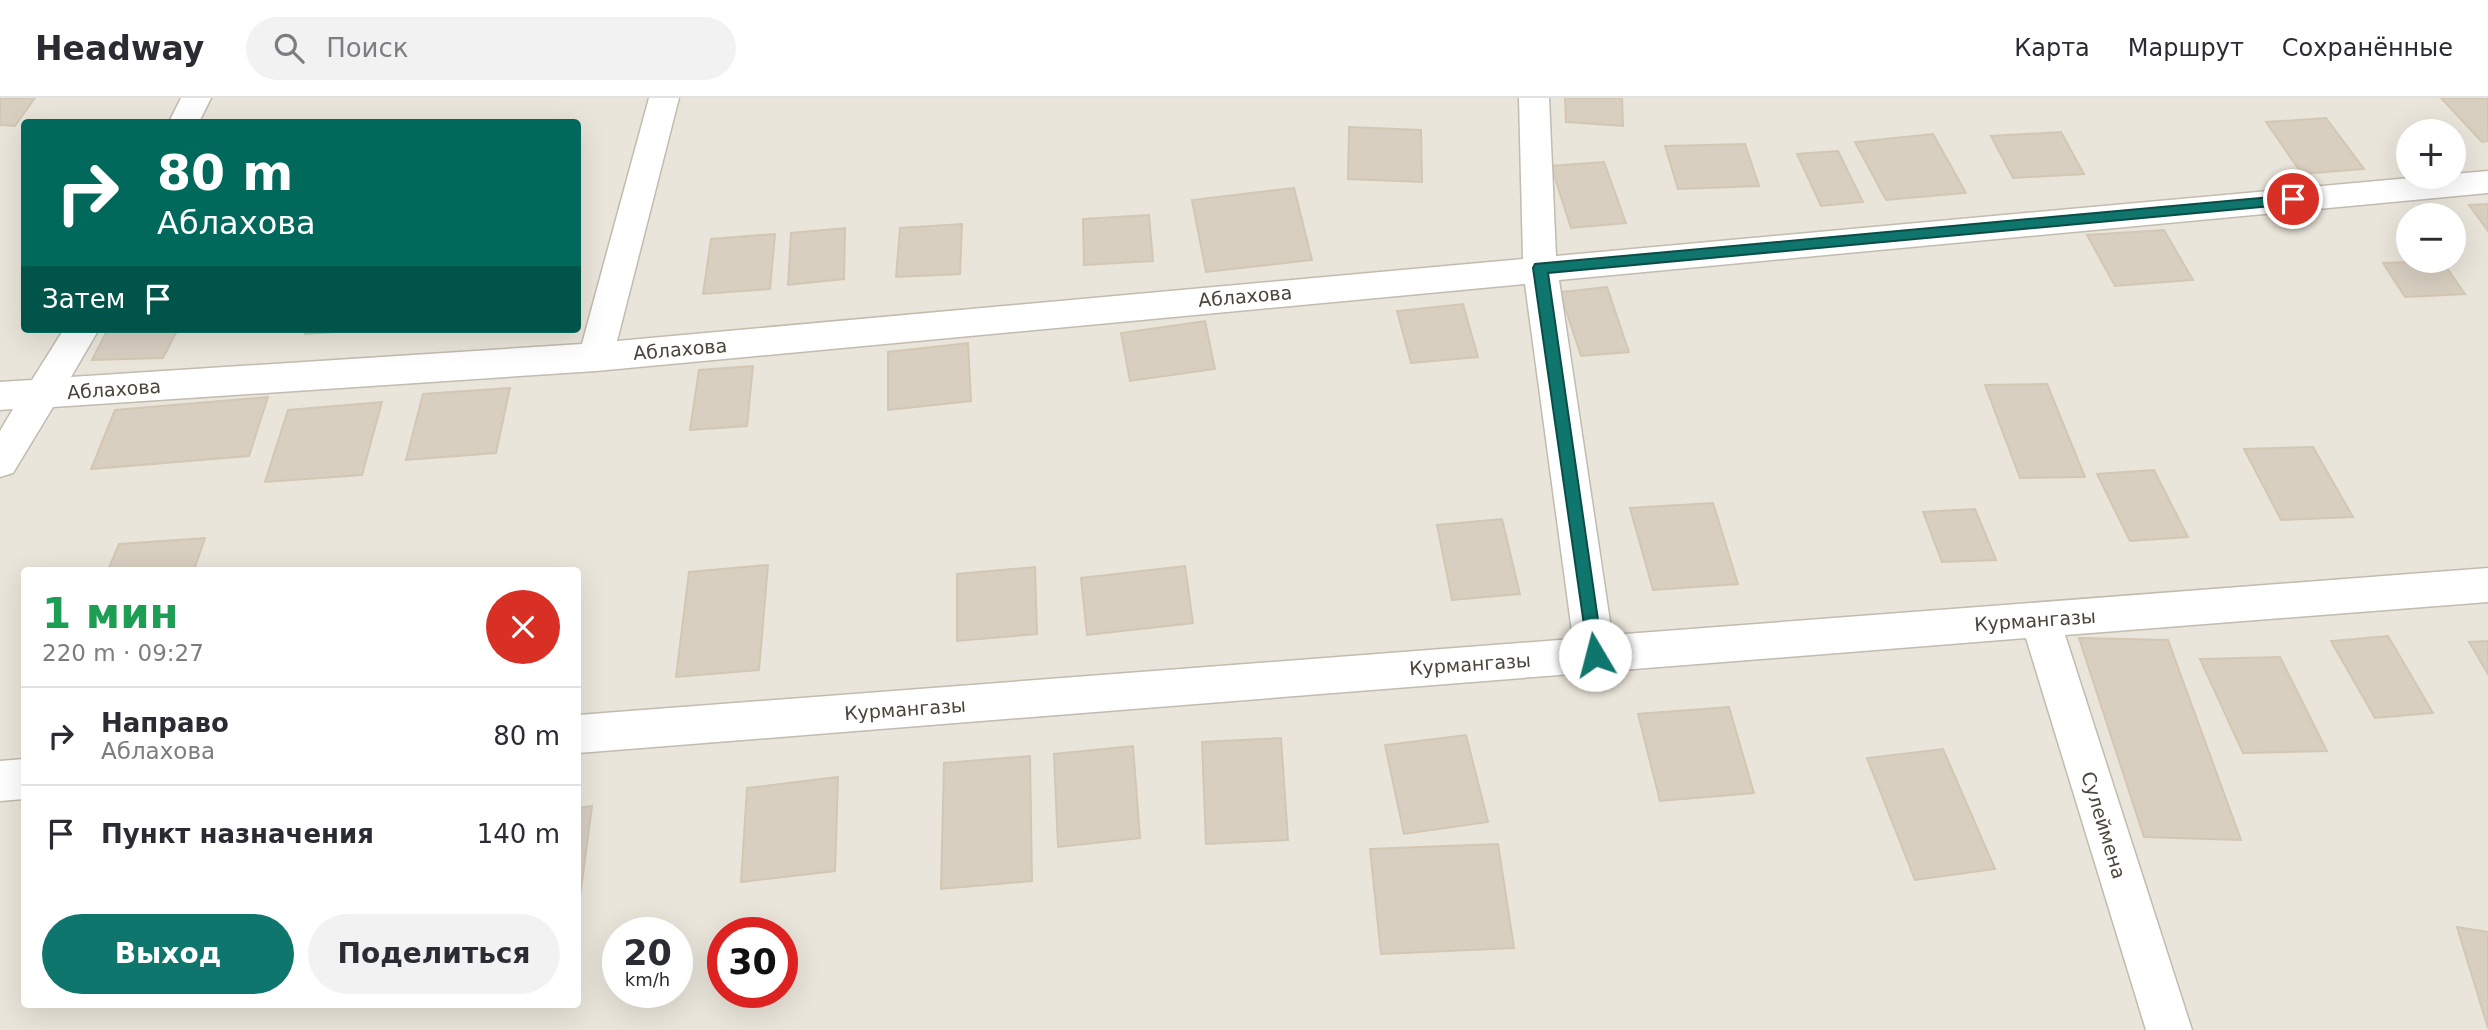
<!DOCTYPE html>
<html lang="ru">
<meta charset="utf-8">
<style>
:root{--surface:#fff;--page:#f2f2f3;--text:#2b2b33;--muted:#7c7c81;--line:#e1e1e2;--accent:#0f766e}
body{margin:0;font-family:"DejaVu Sans",sans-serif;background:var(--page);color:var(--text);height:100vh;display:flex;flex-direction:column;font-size:26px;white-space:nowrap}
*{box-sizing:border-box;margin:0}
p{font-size:23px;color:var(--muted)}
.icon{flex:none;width:38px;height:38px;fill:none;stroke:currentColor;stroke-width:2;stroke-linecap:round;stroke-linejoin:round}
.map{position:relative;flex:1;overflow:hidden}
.sheet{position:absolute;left:21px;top:469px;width:560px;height:441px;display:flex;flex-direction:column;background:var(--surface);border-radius:7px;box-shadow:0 7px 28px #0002}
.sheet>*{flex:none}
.top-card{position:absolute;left:21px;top:21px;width:560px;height:214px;border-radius:7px;box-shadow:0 7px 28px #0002;background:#00695c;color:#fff;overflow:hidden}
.buttons{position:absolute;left:2396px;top:21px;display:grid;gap:14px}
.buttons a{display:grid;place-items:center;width:70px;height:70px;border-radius:50%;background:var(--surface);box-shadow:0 7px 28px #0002;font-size:35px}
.speed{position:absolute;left:602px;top:819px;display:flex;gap:14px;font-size:35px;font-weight:700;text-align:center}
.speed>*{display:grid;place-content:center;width:91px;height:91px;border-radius:50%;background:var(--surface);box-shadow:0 7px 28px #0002;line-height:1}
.speed small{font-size:18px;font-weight:400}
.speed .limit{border:10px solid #d22;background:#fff;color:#111}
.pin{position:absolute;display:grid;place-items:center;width:60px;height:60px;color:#fff;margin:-30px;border:4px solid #fff;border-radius:50%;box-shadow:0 2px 7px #0007}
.me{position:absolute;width:77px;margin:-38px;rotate:352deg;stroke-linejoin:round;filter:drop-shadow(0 0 5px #0008)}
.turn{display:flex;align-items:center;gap:24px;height:147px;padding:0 21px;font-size:32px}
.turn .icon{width:91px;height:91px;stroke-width:2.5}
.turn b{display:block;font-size:49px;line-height:60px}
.then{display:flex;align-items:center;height:66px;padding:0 21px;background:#0003;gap:14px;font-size:26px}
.round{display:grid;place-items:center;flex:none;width:74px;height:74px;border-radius:37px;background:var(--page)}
.headline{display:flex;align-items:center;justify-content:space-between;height:119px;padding:0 21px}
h1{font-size:42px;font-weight:700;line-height:52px;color:#1e9e55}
.button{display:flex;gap:14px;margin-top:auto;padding:14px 21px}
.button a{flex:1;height:80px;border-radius:42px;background:var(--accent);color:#fff;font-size:28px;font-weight:700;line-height:80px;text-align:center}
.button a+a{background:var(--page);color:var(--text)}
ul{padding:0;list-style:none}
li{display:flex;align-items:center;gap:21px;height:98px;padding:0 21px;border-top:2px solid var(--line)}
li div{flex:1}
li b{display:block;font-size:26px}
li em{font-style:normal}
header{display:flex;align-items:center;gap:42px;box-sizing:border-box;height:98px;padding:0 35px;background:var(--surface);border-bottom:2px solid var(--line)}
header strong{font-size:33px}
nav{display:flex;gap:38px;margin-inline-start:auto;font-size:24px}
.search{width:490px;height:63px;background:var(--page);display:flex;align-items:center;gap:18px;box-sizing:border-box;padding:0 24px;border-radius:38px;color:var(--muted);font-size:26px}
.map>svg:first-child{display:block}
.residential{fill:#eae5da;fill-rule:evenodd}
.building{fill:#d8cfc1;stroke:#d3c7b4;stroke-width:2}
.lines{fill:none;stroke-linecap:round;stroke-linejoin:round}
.minor-casing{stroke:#c2bbae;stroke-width:3}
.minor{fill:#fff;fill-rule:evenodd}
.route{fill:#0f766e;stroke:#0a4d48;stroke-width:2}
.labels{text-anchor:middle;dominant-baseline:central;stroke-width:7;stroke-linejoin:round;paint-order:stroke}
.street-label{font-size:19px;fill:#4b4439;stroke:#fff}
</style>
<header>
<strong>Headway</strong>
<div class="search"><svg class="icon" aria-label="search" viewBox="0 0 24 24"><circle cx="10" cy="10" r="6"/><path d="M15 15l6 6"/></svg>Поиск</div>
<nav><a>Карта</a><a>Маршрут</a><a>Сохранённые</a></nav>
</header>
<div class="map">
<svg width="2488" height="932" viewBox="0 0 2488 932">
<rect width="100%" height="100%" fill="#f6f3ec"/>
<!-- residential -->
<path class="residential" d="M0,0H2488V932H0ZM24,24H578V231H24ZM2408,33H2454V79H2408ZM2408,117H2454V163H2408ZM24,472H578V906H24ZM618,835H677V894H618ZM723,835H782V894H723Z"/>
<!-- building -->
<path class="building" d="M0,0H35L15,28L0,27Z
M1565,0H1622L1623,28L1566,24Z
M2441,0H2488V43L2482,44Z
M2326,20L2364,71L2302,76L2266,24Z
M1349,29L1421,32L1422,84L1348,81Z
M2061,34L2084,76L2013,80L1991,38Z
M1933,36L1966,95L1886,102L1855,44Z
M1745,46L1759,88L1678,91L1665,48Z
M1838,53L1863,104L1821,108L1797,56Z
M1604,64L1626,125L1571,130L1551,68Z
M1294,90L1312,162L1206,174L1192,102Z
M2488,106V133L2469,107Z
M1149,117L1153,163L1084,167L1083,121Z
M962,126L960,176L896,179L900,130Z
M845,130L844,181L788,187L791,135Z
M2164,132L2193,182L2115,188L2087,137Z
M775,136L770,191L703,196L711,141Z
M2442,163L2465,196L2405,199L2383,165Z
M1607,189L1629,254L1581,258L1560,194Z
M1463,206L1478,259L1411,265L1397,213Z
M1205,223L1215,271L1130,283L1121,235Z
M108,231H178L163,260L92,262Z
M307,231H387L305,236Z
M968,245L971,303L888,312V254Z
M753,268L747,328L690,332L699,272Z
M2047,286L2085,379L2020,380L1985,287Z
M510,290L496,355L406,362L423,296Z
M268,299L249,358L91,371L115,312Z
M382,304L362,377L265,384L288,312Z
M2313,349L2353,419L2281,422L2244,351Z
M2154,372L2188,439L2130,443L2097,376Z
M1713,405L1738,486L1653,492L1630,410Z
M1975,411L1996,462L1942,464L1923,414Z
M1502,421L1520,496L1452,502L1437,427Z
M205,440L194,472H108L119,446Z
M768,467L759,572L676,579L689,474Z
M1185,468L1193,525L1087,537L1081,480Z
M1035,469L1037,536L957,543V476Z
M2388,538L2433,615L2375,620L2331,543Z
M2079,540L2168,542L2241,742L2144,739Z
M2488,543V576L2469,544Z
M2280,559L2327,653L2243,655L2200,561Z
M1729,609L1754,695L1660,703L1638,616Z
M1466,637L1488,724L1404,736L1385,647Z
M1281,640L1288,742L1206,746L1202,644Z
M1133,648L1140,740L1058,749L1054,656Z
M1943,651L1995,771L1915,782L1867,660Z
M1030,658L1032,783L941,791L944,665Z
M838,679L835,773L741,784L747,690Z
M592,708L579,807L578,808V710Z
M1498,746L1514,850L1381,856L1370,751Z
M2457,829L2488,834V930Z"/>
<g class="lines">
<!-- minor casing -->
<g class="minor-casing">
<path id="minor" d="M181,0H211L199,24H169Z
M649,0H679L617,243L1523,161L1519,0H1549L1556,158L2421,79H2454V76L2488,73V95L1559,182L1612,537L2488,470V504L2065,537L2192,932H2146L2026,540L578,655V617L1573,541L1525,186L596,273L53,309L13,375L0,379V333L13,311L0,312V284L32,282L64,231H99L71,279L582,246Z
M24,661V701L0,703V663Z"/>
</g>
<!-- minor -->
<use href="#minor" class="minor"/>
</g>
<!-- route -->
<path class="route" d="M2293,97L2300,101L2293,106L1548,175L1603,557L1601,562L1595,564L1589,562L1533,170L1535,166Z"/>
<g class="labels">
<!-- street labels -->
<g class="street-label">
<text transform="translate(1245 198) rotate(-5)">Аблахова</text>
<text transform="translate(680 251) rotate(-5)">Аблахова</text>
<text transform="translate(114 291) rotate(-4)">Аблахова</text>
<text transform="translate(2035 522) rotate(-4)">Курмангазы</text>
<text transform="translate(1470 566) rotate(-4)">Курмангазы</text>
<text transform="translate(905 611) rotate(-4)">Курмангазы</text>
<text transform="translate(2104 727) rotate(73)">Сулеймена</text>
</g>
</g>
</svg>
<div class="buttons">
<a>+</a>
<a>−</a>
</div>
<div class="speed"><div>20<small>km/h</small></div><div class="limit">30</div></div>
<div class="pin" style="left:2293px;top:101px;background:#d93025"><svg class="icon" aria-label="arrive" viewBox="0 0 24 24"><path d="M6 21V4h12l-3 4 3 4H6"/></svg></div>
<svg class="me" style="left:1595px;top:557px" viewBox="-20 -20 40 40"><circle r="19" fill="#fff"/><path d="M0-13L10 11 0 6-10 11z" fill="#0f766e"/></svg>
<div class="top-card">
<div class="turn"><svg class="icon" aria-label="right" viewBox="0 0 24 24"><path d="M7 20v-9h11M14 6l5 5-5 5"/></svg><div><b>80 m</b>Аблахова</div></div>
<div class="then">Затем<svg class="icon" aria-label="arrive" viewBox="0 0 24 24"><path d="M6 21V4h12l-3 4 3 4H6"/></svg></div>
</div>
<section class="sheet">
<div class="headline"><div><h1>1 мин</h1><p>220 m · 09:27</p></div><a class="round" style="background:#d93025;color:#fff"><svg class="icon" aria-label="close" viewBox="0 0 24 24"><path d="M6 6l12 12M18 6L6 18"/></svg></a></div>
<ul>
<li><svg class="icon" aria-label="right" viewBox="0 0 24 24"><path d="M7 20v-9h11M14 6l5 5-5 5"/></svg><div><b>Направо</b><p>Аблахова</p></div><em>80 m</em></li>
<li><svg class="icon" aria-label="arrive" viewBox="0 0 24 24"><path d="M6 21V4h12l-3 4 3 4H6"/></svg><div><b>Пункт назначения</b></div><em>140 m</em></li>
</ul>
<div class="button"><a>Выход</a><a>Поделиться</a></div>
</section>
</div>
